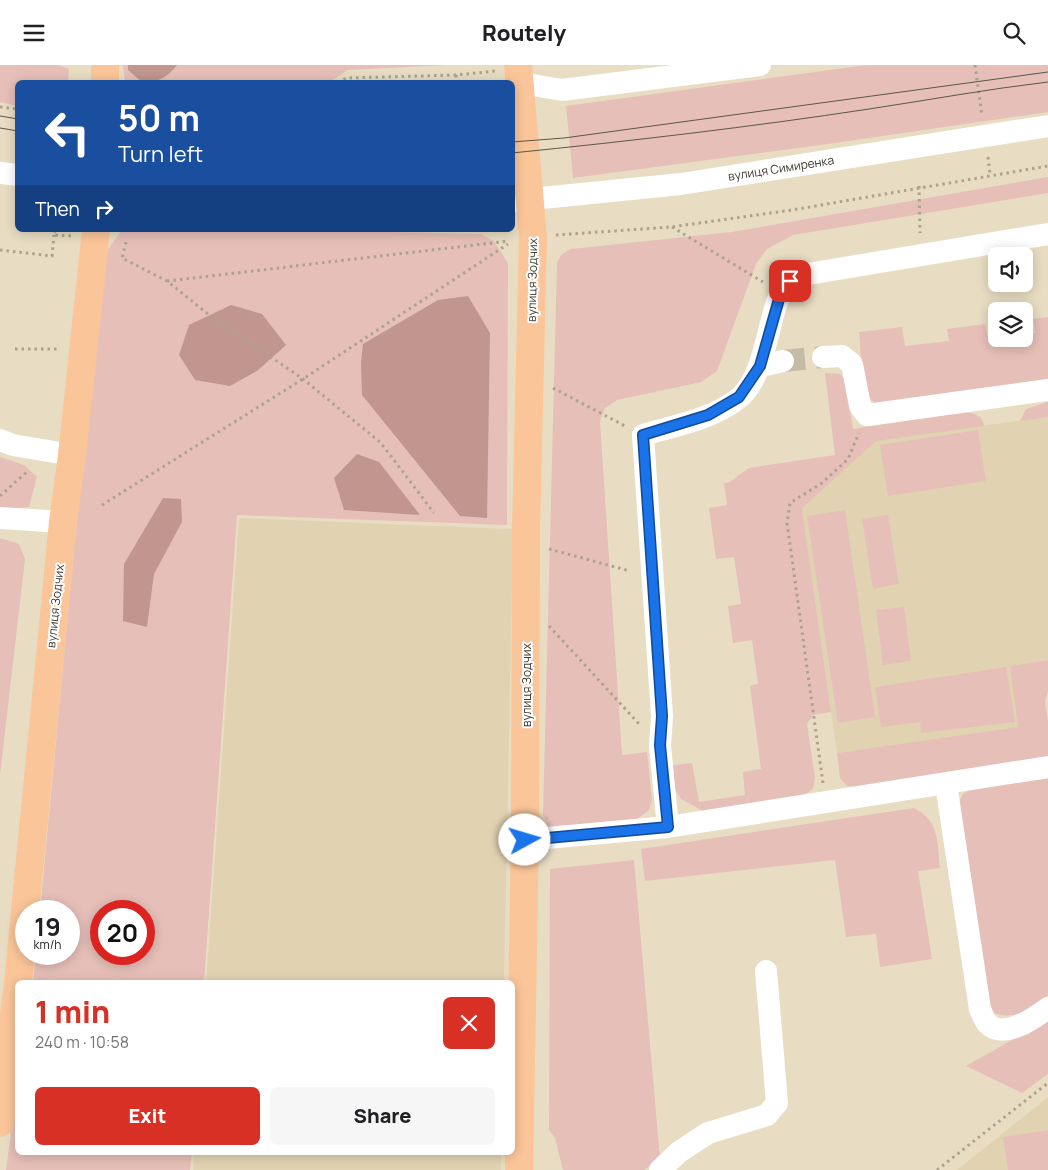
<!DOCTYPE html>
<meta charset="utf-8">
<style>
:root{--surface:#fff;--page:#f6f6f6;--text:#202124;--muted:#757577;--accent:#d93025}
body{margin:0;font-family:Manrope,sans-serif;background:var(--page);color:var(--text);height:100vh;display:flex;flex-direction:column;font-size:19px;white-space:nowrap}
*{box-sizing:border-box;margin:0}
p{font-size:16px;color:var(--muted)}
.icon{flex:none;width:28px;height:28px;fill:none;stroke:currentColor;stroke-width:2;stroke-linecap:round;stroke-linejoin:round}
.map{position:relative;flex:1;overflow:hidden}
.panel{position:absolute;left:15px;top:915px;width:500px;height:175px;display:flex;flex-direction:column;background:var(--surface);border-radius:8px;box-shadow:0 2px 12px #0003}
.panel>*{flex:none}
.banner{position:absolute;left:15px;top:15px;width:500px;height:152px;border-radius:8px;box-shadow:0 2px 12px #0003;background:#1a4fa0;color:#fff;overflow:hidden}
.controls{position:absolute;left:988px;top:182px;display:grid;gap:10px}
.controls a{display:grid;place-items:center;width:45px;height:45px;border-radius:8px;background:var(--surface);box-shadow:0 2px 12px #0003;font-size:25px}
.speed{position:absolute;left:15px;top:835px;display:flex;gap:10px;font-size:25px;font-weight:700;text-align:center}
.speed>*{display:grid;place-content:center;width:65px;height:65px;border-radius:50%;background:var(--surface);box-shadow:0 2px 12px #0003;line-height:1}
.speed small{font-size:12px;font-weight:400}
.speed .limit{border:8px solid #d22;background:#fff;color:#111}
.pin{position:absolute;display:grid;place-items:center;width:42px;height:42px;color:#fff;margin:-21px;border-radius:10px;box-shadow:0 2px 8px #0006}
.me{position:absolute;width:55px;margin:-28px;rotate:84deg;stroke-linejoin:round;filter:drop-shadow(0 0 4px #0008)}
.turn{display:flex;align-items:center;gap:18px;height:105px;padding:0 20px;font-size:22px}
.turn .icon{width:65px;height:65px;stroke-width:2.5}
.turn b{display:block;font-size:35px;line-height:42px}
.then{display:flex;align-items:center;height:48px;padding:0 20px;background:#0003;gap:10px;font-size:19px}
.round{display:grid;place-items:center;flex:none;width:52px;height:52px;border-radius:8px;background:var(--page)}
.headline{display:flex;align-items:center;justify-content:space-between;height:85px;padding:0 20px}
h1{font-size:30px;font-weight:800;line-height:38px;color:var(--accent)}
.primary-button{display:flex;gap:10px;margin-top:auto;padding:10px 20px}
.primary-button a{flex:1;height:58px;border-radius:8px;background:var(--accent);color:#fff;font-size:20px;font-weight:800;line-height:58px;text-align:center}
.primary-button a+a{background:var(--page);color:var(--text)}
header{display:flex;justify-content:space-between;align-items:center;height:65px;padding:0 20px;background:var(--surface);font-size:22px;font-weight:800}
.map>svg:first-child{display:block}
.built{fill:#e1d3b2}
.green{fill:#e6bfb8;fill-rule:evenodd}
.forest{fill:#c1968e}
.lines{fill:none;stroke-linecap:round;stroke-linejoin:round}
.minor-tunnel{stroke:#c6bca5;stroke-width:22;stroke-dasharray:22 11;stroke-linecap:butt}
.path{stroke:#aca38f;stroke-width:3;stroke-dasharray:2.5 4;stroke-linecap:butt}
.minor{stroke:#fff;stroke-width:22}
.major{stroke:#fac598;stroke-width:28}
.tram{stroke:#5c5749;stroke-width:1}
.route-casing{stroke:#114b97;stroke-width:12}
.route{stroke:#1a73e8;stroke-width:9}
.labels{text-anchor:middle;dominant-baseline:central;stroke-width:4;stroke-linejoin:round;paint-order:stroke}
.street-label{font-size:12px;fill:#3e3a2f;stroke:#fff}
</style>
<header><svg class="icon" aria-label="menu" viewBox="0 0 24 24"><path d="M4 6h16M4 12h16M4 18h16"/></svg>Routely<svg class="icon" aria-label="search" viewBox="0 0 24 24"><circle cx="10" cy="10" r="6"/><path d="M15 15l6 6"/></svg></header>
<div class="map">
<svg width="1048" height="1105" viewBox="0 0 1048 1105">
<rect width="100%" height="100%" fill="#e8ddc3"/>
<!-- built -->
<path class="built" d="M1048,352V595L1010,601L1019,662L837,688L802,443L876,375Z
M239,453L513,464L504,917L206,918Z
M1048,1032V1105H957Z
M194,1088H501V1105H193Z"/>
<!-- green -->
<path class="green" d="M0,0H58L69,4L68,17L18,18L17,41L0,37Z
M123,0H448L348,5L328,18L125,17Z
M866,0H1048V47L828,79L573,113L566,41Z
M1048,112V128L793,170L767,184L756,199L717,306L701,317L617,335L605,343L600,356L622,690L647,687L652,735L649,745L636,755L553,765L548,761L543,750L557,198L561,190L571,184L732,167Z
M122,165H294L481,169L494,176L508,198L507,460L237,450L204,917L33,918L36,889H69V846H40L74,485L106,187ZM101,846H144V889H101Z
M1048,252V318L878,341C858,327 862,290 859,267L902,262L905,281L949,276L947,264L985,259L988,274H1024V270L1035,268L1033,254Z
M825,308L840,309L845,315L853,364L966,347C976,349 982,350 984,361L876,376L802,443L831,647L813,650L807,659L815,713L813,724L801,732L705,747L681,734L675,724L673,700L692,698L699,737L745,730L743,707L761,704L750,621L758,619L752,575L733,578L728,541L741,539L734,492L716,494L709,443L727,440L724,418L730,417L749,403L835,390Z
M1048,337V352L1020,356L1026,344Z
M978,365L986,416L888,431L880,380Z
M0,392L24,400L37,412L29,442L9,444L0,443Z
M845,445L875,652L838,658L807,451Z
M888,450L899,519L873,524L862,454Z
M0,473L19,479L25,494L0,710Z
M904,542L911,596L883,600L876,545Z
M1048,595V626L1045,636L1048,656V692L856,722L847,721L840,713L837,688L1018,662L1010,601Z
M1006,602L1015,657L921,668L920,657L881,662L875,622Z
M1048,713V930C1033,946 1010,957 990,946L958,739L963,729L969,725Z
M914,743C940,756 937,777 940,803L918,806L932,894L880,902L876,869L846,872L835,795L645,816L641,784Z
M634,795L660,1094L644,1105H563L555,1073L549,1065L550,804Z
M1048,956V1009L1022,1028L966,1001L1012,975L1029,969Z
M17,1024L18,1088H192L190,1105H6Z
M1048,1065V1105H1008L1003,1072Z"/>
<!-- forest -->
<path class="forest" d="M128,0H177C168,12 157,18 142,17L128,5Z
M468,231L490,268L487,453L460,451L362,330L361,297L363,279L438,235Z
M231,240L262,249L286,280L257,306L230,321L195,315L179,290L189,260Z
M357,389L379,397L420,450L344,445L334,413Z
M163,433L181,434L182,457L154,509L147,562L123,556L124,499Z"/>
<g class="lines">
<!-- minor-tunnel -->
<path class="minor-tunnel" d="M783,296L823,292"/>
<!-- path -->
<path class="path" d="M975,0L982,51
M456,10L457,18
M338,18L346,13L456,10L496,6
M0,42L18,44
M988,92L990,109
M919,121L920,168
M672,162L763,217
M55,165L54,170L72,171
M556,170L671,162L792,145L1048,101
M126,177L122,193L167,216L208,249L303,314L381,378L434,448
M0,185L52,191L54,170
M167,216L509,176
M15,284H59
M553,323L625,361
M0,431L29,405
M102,440L303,314L508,179
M549,484L630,506
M549,561L640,660
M823,718L787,458L790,438L822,418L848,394L859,368
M937,1105L1048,1018"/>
<!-- minor -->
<path class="minor" d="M521,18L562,25L760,0
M0,108L18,110
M512,136L681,119L1048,61
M823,292L842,291L852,299L860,341L867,350L1048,325
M761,301L783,296
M0,375L13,380L72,390
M0,453L63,457
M946,719L980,944C982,948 984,955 987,958C1003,976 1034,953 1048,943
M668,762L660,681L662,651L643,370C674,361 713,354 739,333C771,306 767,233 790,216C795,213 803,211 808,209L1048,169
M525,775L668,762L1048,702
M660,1105L679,1087L708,1068L767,1050L777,1038L766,906"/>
<!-- major -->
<path class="major" d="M105,0V18
M518,0L533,173L526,464L525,775L519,1105
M18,918L63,457L72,390L96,165
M0,1058L18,918"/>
<!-- tram -->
<path class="tram" d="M0,51L18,54
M0,63L18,66
M512,77L564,73L1048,7
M512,88C631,76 751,62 869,44C929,35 988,24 1048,17"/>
</g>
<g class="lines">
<!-- route casing -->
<g class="route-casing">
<path id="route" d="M525,775L668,762L660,680L662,651L643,370L708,350L739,332L760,301L781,227L790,216"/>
</g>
<!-- route -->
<use href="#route" class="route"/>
</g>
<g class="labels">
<!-- street labels -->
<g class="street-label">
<text transform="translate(781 103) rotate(-9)">вулиця Симиренка</text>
<text transform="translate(532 215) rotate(-89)">вулиця Зодчих</text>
<text transform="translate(55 541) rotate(-84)">вулиця Зодчих</text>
<text transform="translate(526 620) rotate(-90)">вулиця Зодчих</text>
</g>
</g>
</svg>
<div class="controls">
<a><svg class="icon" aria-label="sound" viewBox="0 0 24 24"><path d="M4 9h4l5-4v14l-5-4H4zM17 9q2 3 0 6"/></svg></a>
<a><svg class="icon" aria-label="layers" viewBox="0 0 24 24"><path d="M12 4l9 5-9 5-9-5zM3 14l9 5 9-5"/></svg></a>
</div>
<div class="speed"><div>19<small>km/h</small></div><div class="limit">20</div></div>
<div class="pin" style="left:790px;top:216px;background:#d93025"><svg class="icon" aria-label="arrive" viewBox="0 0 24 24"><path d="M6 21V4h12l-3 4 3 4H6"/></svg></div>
<svg class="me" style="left:525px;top:775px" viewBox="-20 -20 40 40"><circle r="19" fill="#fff"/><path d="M0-13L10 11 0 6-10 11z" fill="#1a73e8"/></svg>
<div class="banner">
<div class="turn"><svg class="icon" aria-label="left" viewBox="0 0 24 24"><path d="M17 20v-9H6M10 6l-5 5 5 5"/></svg><div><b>50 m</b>Turn left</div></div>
<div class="then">Then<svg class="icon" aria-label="right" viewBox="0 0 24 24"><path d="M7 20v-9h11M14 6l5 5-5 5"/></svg></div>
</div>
<section class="panel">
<div class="headline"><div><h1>1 min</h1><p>240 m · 10:58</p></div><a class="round" style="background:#d93025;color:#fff"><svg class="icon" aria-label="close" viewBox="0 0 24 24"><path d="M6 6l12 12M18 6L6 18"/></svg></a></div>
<div class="primary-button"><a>Exit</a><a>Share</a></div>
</section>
</div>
